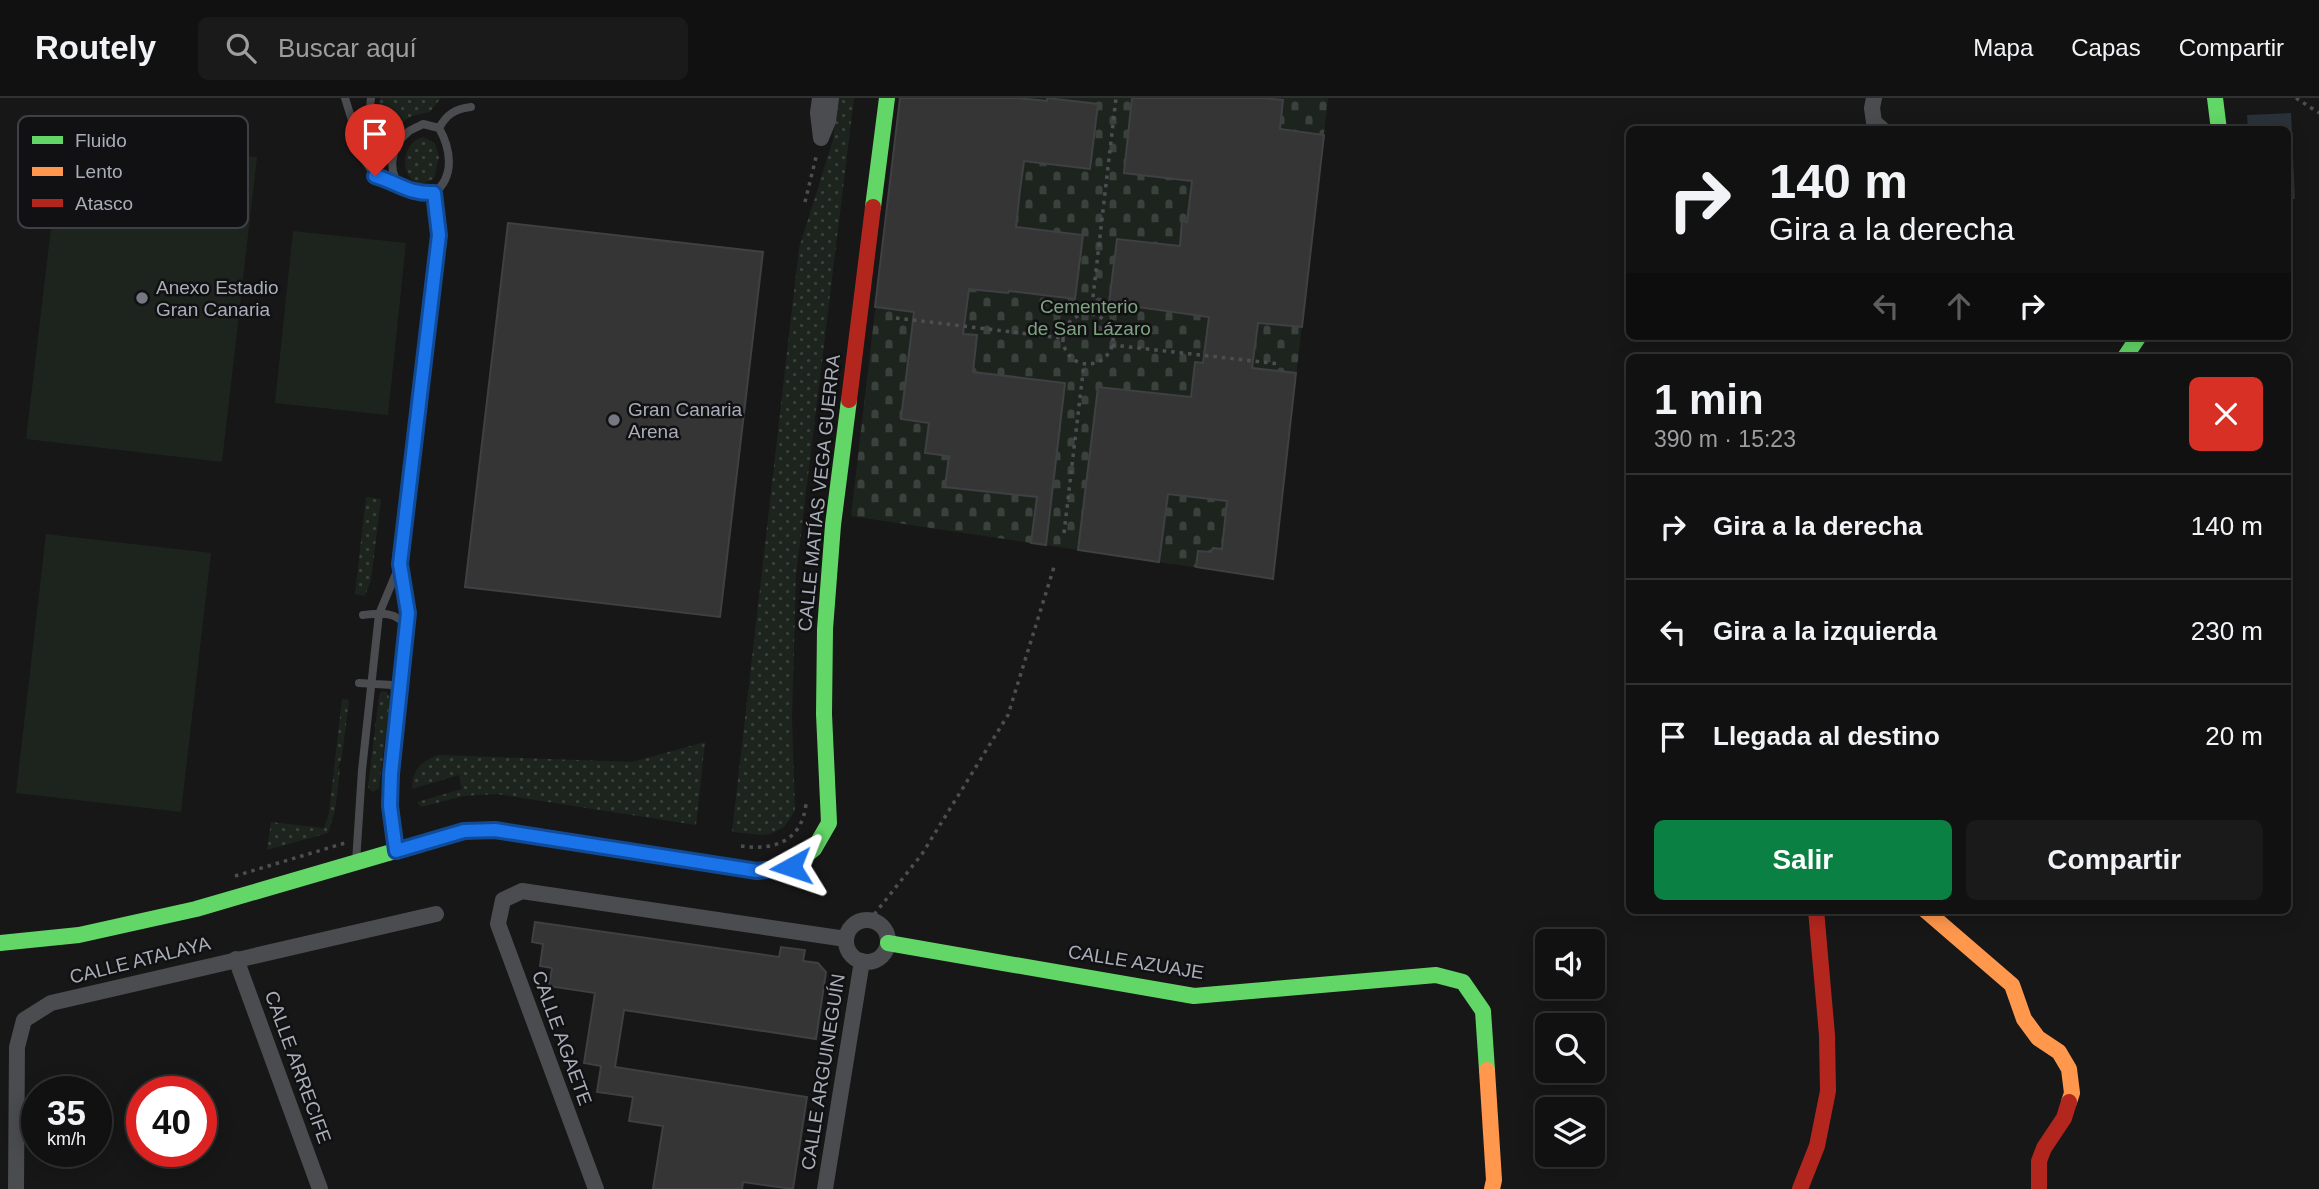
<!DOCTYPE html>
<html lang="es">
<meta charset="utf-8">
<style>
:root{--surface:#111;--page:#1a1a1a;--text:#f1f3f6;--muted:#9c9d9f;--line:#303131;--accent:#0b8043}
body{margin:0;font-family:Arial,sans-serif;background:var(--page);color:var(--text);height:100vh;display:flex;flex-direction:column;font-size:26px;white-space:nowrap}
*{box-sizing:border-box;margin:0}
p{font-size:23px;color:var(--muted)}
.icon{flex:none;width:38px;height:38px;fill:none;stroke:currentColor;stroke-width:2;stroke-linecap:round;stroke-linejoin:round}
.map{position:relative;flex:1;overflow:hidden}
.drawer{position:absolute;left:1626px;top:256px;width:665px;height:560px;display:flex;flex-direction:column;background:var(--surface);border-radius:10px;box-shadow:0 4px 18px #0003,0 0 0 2px var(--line)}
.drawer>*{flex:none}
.guide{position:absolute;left:1626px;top:28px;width:665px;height:214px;border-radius:10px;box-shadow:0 4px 18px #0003,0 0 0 2px var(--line);background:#111;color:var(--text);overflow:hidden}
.controls{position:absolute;left:1535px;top:831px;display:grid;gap:14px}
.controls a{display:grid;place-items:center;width:70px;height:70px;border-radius:10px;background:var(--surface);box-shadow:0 4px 18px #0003,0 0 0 2px var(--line);font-size:35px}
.speed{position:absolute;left:21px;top:978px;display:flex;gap:14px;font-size:35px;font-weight:700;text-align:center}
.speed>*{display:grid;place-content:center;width:91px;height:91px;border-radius:50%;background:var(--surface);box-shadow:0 4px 18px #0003,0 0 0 2px var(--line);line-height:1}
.speed small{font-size:18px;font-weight:400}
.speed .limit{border:10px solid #d22;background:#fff;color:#111}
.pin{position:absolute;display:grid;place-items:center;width:60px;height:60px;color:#fff;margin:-72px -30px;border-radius:50% 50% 50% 0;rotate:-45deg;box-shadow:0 0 7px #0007}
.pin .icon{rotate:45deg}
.me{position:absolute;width:77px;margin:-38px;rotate:265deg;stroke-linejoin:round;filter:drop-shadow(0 0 5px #0008)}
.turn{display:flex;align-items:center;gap:24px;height:147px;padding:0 28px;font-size:32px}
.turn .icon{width:91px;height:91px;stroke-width:2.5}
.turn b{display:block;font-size:49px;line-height:60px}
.lanes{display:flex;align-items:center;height:66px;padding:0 28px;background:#0003;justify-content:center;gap:35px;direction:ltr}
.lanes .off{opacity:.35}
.round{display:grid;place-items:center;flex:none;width:74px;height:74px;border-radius:10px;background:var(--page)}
.overview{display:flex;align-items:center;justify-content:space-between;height:119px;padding:0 28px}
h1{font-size:42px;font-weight:700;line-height:52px}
.cta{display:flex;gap:14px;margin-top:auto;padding:14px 28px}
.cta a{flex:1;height:80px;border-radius:10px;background:var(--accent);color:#fff;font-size:28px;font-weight:700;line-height:80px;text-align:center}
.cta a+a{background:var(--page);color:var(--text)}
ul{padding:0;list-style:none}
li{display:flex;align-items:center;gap:21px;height:105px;padding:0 28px;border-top:2px solid var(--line)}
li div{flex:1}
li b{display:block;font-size:26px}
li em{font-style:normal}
header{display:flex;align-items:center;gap:42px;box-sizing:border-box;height:98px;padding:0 35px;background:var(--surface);border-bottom:2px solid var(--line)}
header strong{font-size:33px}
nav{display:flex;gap:38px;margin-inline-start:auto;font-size:24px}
.search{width:490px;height:63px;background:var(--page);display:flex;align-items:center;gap:18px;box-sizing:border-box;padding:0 24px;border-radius:10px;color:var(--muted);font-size:26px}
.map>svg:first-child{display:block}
.grass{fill:url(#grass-dots)}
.cemetery{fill:url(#cemetery-stones)}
.pitch{fill:#1d241e}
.water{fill:#2a3239}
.building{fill:#353536;stroke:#3f4043;stroke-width:2}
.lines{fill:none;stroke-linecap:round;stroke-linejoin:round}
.path{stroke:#4d4e52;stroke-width:3.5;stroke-dasharray:3.5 5;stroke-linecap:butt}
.lane{stroke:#4b4c50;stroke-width:8}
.street{stroke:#4b4c50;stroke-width:16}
.fast{stroke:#63d668;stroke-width:16}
.slow{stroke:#ff974d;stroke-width:16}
.jam{stroke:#b3261e;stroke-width:16}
.route-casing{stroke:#114b97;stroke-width:18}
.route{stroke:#1a73e8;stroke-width:12}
.poi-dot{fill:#757880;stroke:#111113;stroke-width:2.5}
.labels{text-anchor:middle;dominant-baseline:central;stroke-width:5;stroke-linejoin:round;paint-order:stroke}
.poi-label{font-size:19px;fill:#a8adb8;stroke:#111113;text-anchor:start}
.park-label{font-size:19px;fill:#7fa381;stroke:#111113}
.street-label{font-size:19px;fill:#a8adb8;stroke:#111113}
.key{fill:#111113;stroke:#3e4045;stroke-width:2}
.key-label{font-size:19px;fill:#a8adb8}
</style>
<header>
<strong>Routely</strong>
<div class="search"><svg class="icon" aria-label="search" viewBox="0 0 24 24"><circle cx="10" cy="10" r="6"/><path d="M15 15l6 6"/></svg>Buscar aquí</div>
<nav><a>Mapa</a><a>Capas</a><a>Compartir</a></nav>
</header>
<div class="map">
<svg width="2319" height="1091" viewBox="0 0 2319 1091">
<defs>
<pattern id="grass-dots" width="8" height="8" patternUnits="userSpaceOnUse" patternTransform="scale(1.75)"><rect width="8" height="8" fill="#1d241e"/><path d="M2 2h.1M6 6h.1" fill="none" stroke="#3b413d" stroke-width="1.8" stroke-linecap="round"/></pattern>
<pattern id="cemetery-stones" width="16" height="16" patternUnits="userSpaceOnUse" patternTransform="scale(1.75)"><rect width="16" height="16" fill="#1d241e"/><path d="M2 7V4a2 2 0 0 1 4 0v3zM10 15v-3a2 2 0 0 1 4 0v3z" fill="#3b413d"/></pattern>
</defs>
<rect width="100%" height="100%" fill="#171717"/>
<!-- grass -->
<path class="grass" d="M380,0H441L430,14L412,18L397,27L388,39L383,60L378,62L373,60L372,56Z
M837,0H854L796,477L792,620L795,713L784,729L771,736L762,737L732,734L799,150L833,42Z
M423,39L435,45L439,59L434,81L421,86C398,81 401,44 423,39Z
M366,399L381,401L371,482L365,498L355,496Z
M382,593L387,594L390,601L379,690L373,694L368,689L379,597Z
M342,601L349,602L342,658L338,670L340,671L335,713L328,735L267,752L271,724L324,730L329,715Z
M705,644L696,727L497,696L464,698L421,709L417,704L462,691L459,677L412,691C412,672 421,663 439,657L632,664Z"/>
<!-- cemetery -->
<path class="cemetery" d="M900,0H1328L1273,481L851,418Z"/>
<!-- pitch -->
<path class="pitch" d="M62,37L257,59L222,364L26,341Z
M293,133L406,145L388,317L275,305Z
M46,436L211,455L181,714L16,695Z"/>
<!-- water -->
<path class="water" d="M2291,15L2295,101H2287V32L2248,31L2247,17Z"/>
<!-- building -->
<path class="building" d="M900,0H1018L1047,3V0L1098,6L1090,71L1024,63L1020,92L1016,129L1083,137L1075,201L1009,193L1008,195L969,191L963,236L977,237L973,274L1065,285L1046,447L1031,445L1037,399L945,389L949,358L925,355L929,325L901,321L914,214L875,209Z
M1132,0H1262L1283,2L1280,31L1324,37L1302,229L1258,225L1252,270L1296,275L1273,481L1196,469L1198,453L1211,454L1213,450L1222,451L1227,403L1168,396L1159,464L1078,452L1098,289L1191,299L1195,264L1203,265L1209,219L1109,205L1117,141L1180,148L1182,123L1187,124L1192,83L1124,75Z
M508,125L763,154L720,519L465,489Z
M535,824L779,859L781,849L805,852L803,863L818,865L826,874L816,941L624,912L615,969L807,999L793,1091L743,1084L742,1091H653L663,1028L629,1023L633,999L597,994L601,968L584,965L595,895L549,888L552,870L540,868L543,846L532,844Z"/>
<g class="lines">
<!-- path -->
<path class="path" d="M2296,0L2319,15
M805,104L817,55
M1091,216L1116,0
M1063 241a25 25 0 1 1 50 0a25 25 0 1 1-50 0Z
M896,220L1062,240
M1112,247L1280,266
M1064,435L1084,266
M741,748C774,753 802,743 806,706
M235,778L345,745
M869,823L922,756L1008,617L1054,469"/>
<!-- lane -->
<path class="lane" d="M345,0L364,61L375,78L397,84
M423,26L439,30C451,51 455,79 434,95C424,95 414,96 406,91C385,79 390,48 408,34C412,31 418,29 423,26Z
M439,30C447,16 455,11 471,9
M364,58L371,0
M363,517C381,515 396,513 407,529
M359,585L392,587L400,596
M396,752L390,708L391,676L407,541L408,515L400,466L439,137L434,95
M356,764L362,672L379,516L400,466"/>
<!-- street -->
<path class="street" d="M820,0L818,15L821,40L828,23L831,0
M1874,0L1872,10L1874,24L1883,32
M846 843a21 21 0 1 1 42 0a21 21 0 1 1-42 0Z
M236,861L320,1091
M16,1091L17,949L24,922L51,905L436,816
M596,1091L498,826L503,802L522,793L846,841
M825,1091L862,863"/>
<!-- fast -->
<path class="fast" d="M2215,0L2219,32
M873,109L887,0
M2125,259L2139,238
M758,773L791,769L814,751L829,725L824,616L825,531L833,427L849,302
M0,845L79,837L196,811L450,737
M888,845L1194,898L1436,877L1463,884L1483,913L1487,972"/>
<!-- slow -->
<path class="slow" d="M450,737L464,733L495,732L758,773
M1925,812L2012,887L2024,921L2038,940L2059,954L2069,971L2072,995L2069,1004
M1487,972L1494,1082L1492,1091"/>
<!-- jam -->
<path class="jam" d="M849,302L873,109
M1800,1091L1817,1048L1828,993L1827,937L1816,812
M2039,1091V1063L2044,1050L2064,1020L2069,1004"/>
</g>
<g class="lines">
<!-- route casing -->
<g class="route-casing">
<path id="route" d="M375,78C399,85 408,96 434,95L439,137L400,466L408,515L391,676L390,708L396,753L464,733L495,732L757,773L791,769"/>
</g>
<!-- route -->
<use href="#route" class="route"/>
</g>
<!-- markers -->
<g class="poi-dot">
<circle cx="142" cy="200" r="7"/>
<circle cx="614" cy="322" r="7"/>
</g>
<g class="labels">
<!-- poi labels -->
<g class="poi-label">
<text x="156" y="189">Anexo Estadio<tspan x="156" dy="22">Gran Canaria</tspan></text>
<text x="628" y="311">Gran Canaria<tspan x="628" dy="22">Arena</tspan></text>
</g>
<!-- park labels -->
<g class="park-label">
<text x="1089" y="208">Cementerio<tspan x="1089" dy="22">de San Lázaro</tspan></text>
</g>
<!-- street labels -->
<g class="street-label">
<text transform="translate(819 395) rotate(-84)">CALLE MATÍAS VEGA GUERRA</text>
<text transform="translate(140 862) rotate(-14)">CALLE ATALAYA</text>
<text transform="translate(1136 864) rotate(9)">CALLE AZUAJE</text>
<text transform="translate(562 940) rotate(70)">CALLE AGAETE</text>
<text transform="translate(298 969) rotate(70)">CALLE ARRECIFE</text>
<text transform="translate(823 974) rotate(-81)">CALLE ARGUINEGUÍN</text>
</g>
</g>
<!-- legend -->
<rect x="18" y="18" width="230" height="112" rx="10" class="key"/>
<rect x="32" y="38" width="31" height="8" fill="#63d668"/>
<rect x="32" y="69" width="31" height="9" fill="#ff974d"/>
<rect x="32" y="101" width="31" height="8" fill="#b3261e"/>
<g class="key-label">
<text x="75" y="49">Fluido</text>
<text x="75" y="80">Lento</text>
<text x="75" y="112">Atasco</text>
</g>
</svg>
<div class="controls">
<a><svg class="icon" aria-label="sound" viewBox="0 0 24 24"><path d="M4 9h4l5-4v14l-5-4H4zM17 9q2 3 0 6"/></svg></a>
<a><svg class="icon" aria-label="search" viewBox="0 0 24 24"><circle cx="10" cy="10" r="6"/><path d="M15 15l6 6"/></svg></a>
<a><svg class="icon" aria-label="layers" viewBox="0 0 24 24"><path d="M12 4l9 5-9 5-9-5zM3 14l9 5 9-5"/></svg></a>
</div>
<div class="speed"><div>35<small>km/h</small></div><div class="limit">40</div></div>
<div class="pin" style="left:375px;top:78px;background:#d93025"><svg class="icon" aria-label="arrive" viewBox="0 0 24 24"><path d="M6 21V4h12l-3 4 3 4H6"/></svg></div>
<svg class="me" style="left:791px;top:769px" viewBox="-20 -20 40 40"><path d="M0-17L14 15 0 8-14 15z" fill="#1a73e8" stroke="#fff" stroke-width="4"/></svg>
<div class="guide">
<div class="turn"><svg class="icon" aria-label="right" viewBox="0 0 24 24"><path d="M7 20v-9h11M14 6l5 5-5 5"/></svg><div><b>140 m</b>Gira a la derecha</div></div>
<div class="lanes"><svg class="icon off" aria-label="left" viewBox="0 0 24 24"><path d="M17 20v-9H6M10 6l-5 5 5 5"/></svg><svg class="icon off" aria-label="ahead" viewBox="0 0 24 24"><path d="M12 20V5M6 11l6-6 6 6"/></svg><svg class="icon" aria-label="right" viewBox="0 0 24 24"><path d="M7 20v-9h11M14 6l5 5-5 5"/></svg></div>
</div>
<section class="drawer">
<div class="overview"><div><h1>1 min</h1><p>390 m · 15:23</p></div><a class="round" style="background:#d93025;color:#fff"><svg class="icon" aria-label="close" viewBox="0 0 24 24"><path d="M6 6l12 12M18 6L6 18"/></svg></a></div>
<ul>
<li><svg class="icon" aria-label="right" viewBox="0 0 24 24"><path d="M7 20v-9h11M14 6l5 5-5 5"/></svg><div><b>Gira a la derecha</b></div><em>140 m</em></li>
<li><svg class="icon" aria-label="left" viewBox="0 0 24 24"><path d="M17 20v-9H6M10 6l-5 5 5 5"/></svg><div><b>Gira a la izquierda</b></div><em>230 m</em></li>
<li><svg class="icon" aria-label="arrive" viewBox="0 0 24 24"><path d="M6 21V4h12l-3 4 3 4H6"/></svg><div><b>Llegada al destino</b></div><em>20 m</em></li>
</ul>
<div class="cta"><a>Salir</a><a>Compartir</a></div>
</section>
</div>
